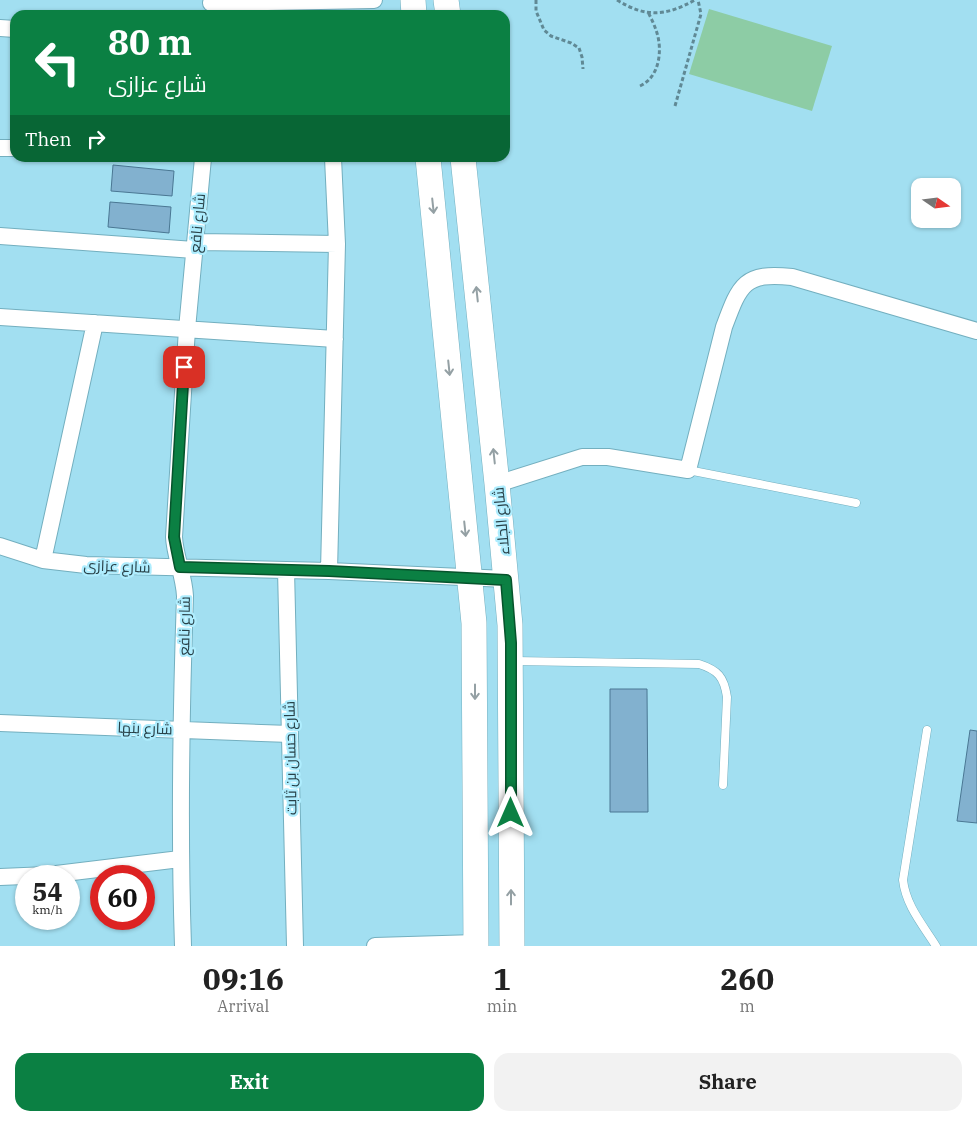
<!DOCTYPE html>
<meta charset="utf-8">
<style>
:root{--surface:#fff;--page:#f2f2f2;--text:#222;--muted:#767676;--accent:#0b8043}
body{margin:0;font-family:"IBM Plex Serif",Cairo,serif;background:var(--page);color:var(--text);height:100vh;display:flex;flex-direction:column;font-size:19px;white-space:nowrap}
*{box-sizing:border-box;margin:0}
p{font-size:16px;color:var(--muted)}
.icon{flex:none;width:28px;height:28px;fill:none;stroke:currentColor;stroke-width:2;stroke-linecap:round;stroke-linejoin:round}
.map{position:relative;height:946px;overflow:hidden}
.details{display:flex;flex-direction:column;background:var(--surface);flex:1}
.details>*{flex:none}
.hud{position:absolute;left:10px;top:10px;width:500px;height:152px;border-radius:15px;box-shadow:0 1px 4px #0004;background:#0b8043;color:#fff;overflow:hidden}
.needle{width:32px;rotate:104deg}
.fabs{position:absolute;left:911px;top:178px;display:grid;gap:10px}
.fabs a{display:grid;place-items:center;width:50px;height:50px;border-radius:10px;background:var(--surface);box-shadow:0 1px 4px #0004;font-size:25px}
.speed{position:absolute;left:15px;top:865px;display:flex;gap:10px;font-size:25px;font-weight:700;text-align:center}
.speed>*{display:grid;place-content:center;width:65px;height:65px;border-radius:50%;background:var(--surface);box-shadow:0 1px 4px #0004;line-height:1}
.speed small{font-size:12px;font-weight:400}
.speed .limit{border:8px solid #d22;background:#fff;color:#111}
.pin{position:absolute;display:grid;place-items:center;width:42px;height:42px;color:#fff;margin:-21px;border-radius:10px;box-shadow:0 2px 8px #0006}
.me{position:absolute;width:55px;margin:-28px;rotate:0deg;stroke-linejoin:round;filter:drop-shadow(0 0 4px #0008)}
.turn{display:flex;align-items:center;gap:18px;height:105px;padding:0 15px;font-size:22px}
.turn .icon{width:65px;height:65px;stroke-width:2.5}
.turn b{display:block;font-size:35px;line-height:42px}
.then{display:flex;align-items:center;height:48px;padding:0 15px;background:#0003;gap:10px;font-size:19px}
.eta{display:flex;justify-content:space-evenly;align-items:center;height:85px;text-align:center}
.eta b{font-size:30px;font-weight:700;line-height:35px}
.cta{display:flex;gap:10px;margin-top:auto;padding:10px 15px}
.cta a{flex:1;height:58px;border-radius:15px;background:var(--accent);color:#fff;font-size:20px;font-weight:700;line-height:58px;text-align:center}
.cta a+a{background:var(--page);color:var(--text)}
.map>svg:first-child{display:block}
.green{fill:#8dcca5}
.building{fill:#82b1cf;stroke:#4a7793}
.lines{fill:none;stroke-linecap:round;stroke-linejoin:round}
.service-casing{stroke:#73afbf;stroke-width:9}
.minor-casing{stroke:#73afbf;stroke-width:18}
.primary-casing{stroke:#73afbf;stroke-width:26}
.path{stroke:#608995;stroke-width:3;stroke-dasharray:4 2.5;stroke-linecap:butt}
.service{stroke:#fff;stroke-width:8}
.minor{stroke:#fff;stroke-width:16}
.primary{stroke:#fff;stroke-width:25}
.oneway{stroke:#94a0a4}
.route-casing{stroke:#07532c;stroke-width:12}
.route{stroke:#0b8043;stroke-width:9}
.labels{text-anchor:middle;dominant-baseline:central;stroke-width:4.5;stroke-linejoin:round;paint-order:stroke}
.street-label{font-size:15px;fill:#284148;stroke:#afedfe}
</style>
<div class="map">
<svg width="977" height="946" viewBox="0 0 977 946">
<rect width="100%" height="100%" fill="#a2dff1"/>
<!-- green -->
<path class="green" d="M709,9L832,46L812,111L689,74Z"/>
<!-- building -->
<path class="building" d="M113,165L174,171L172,196L111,191Z
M110,202L171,207L169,233L108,227Z
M610,689H647L648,812H610Z
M970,730L977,731V823L957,821Z"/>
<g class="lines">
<!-- service casing -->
<g class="service-casing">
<path id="service" d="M688,470L856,503
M514,661L699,664C718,670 724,677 727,697L723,785
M927,730L903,880C906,906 923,925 936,946"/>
</g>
<!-- minor casing -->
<g class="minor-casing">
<path id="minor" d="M211,3L374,0
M0,28L15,29
M0,148H15
M0,236L194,250
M195,242L337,244
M0,317L335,339
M497,484L582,457H608L688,470L724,327C740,284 744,272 792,277L977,331
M0,546L43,560L86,565L329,571L506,579
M43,560L95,323
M286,570L295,946
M329,571L337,244L333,158
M0,723L290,734
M0,877L48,875L180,859
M183,946C179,829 181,713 185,596C184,575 175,557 174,537L187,329L203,158
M375,946L476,943"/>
</g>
<!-- primary casing -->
<g class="primary-casing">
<path id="primary" d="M413,0L414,15
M446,0L448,15
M428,158L474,623L476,946
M463,158L497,484L510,625L512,946"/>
</g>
<!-- path -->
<path class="path" d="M536,0V11L544,30L551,36L571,43L579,48L582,57L583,69
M617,0C646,18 666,16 695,0
M640,86C660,77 663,49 656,30C654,24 651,18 648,12
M675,106L701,14L698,0"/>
<!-- service -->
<use href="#service" class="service"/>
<!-- minor -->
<use href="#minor" class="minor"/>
<!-- primary -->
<use href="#primary" class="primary"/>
</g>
<!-- one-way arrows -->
<defs><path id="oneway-shaft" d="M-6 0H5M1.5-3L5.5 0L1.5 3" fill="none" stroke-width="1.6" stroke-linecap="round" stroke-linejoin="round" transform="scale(1.25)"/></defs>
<g class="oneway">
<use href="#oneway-shaft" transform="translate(433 206) rotate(84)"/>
<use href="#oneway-shaft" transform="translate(477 294) rotate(-96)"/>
<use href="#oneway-shaft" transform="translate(449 368) rotate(84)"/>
<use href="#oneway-shaft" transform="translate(494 456) rotate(-96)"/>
<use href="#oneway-shaft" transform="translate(465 529) rotate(84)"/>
<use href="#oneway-shaft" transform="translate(475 692) rotate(90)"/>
<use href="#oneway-shaft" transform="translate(511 897) rotate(-90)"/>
</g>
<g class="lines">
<!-- route casing -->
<g class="route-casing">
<path id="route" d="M184,367L174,537L180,567L329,571L506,580L511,643V813"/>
</g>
<!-- route -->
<use href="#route" class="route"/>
</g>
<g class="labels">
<!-- street labels -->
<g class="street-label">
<text transform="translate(197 223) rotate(-85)">شارع نافع</text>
<text transform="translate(501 521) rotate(-95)">شارع الجلاء</text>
<text transform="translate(117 566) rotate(2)">شارع عزازى</text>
<text transform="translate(184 626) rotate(-89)">شارع نافع</text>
<text transform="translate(145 728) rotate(2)">شارع بنها</text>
<text transform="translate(290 758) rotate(-91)">شارع حسان بن ثابت</text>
</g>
</g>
</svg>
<div class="fabs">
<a><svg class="needle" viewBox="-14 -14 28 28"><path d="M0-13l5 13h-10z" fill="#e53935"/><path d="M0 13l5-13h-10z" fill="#767676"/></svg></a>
</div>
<div class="speed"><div>54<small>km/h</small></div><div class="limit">60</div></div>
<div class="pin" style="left:184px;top:367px;background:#d93025"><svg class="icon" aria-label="arrive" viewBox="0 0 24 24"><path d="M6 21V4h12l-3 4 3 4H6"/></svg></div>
<svg class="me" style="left:511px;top:813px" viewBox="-20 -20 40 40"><path d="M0-17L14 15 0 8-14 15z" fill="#0b8043" stroke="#fff" stroke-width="4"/></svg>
<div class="hud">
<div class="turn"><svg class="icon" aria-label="left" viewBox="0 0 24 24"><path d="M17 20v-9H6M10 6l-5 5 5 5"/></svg><div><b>80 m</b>شارع عزازى</div></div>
<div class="then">Then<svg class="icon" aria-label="right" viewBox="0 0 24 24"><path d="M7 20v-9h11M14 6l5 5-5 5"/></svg></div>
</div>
</div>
<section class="details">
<div class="eta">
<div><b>09:16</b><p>Arrival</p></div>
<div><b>1</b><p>min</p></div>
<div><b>260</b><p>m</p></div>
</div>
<div class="cta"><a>Exit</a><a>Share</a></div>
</section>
